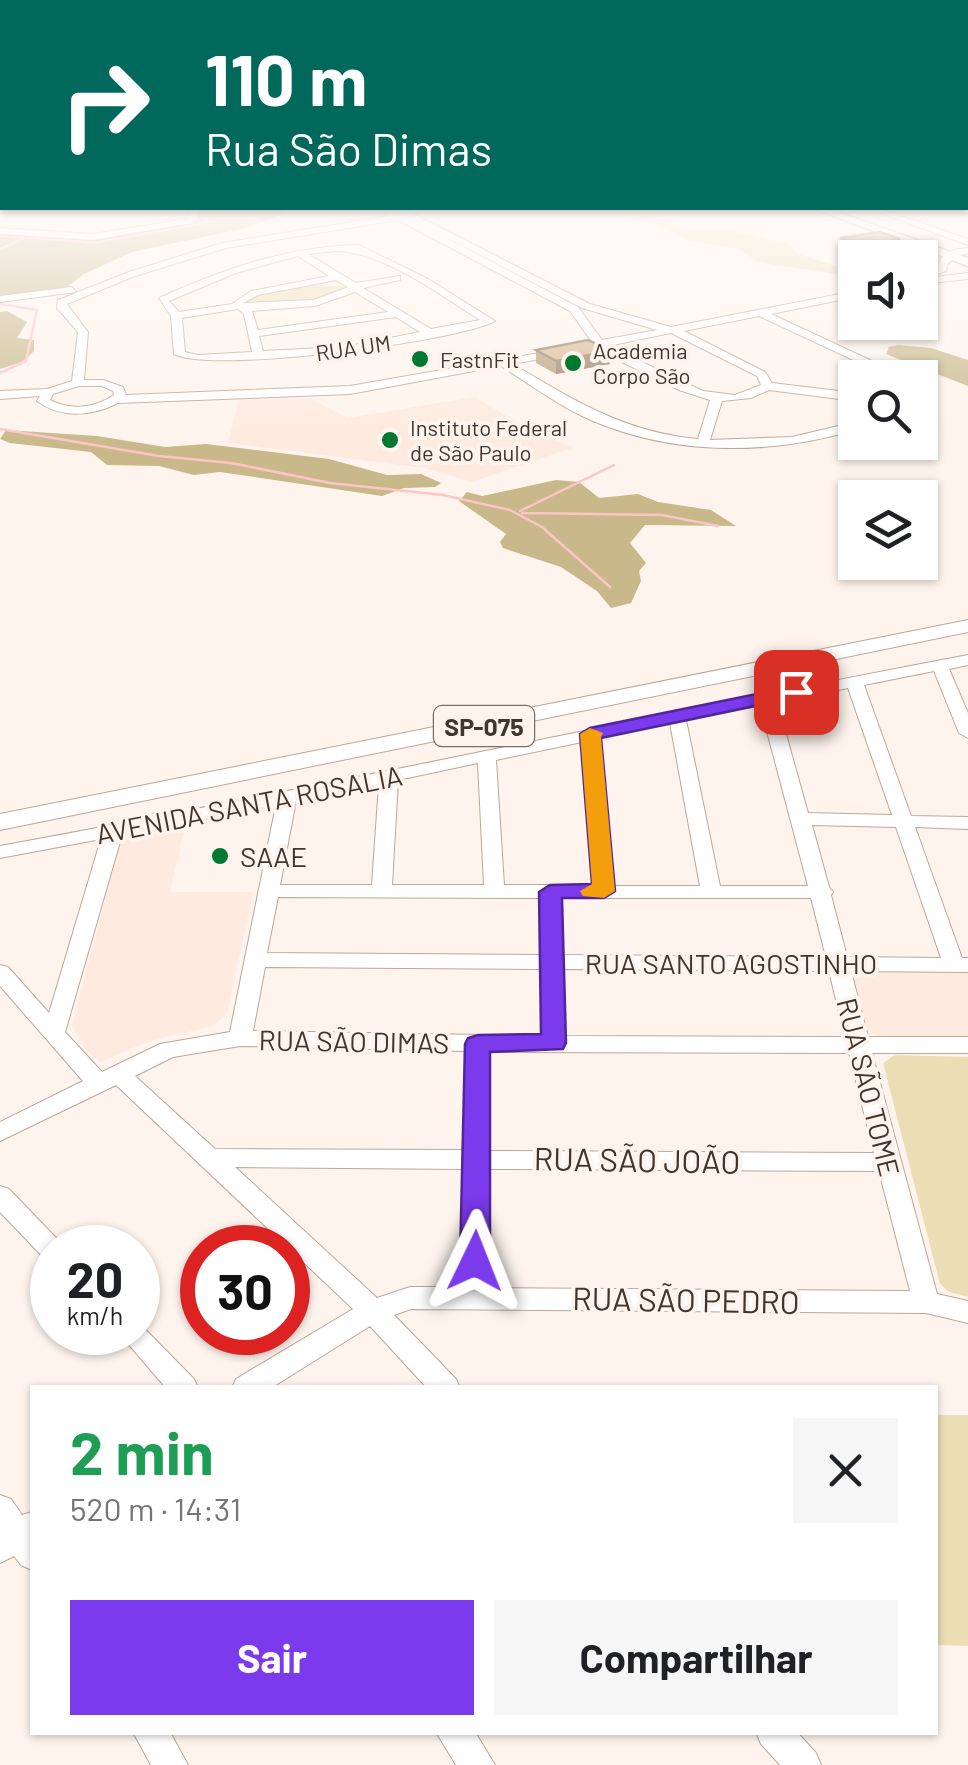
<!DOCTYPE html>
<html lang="pt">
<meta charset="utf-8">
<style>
:root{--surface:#fff;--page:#f6f6f6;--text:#202124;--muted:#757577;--accent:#7c3aed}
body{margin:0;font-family:Barlow,sans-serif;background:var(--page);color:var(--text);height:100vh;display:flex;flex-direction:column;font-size:38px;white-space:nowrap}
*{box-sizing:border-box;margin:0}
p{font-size:32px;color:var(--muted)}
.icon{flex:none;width:55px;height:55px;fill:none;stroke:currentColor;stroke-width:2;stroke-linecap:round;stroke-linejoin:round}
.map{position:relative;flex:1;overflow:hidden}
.drawer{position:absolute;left:30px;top:1385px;width:908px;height:350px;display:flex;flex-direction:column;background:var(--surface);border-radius:0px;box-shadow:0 2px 8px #0004}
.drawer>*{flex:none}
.hud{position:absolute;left:0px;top:0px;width:970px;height:210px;box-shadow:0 2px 8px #0004;background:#00695c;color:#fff;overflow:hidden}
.controls{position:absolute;left:838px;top:240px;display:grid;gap:20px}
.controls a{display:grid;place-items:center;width:100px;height:100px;border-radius:0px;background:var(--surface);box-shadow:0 2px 8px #0004;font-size:50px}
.speed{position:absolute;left:30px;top:1225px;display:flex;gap:20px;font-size:50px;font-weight:700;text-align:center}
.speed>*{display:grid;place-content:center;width:130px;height:130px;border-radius:50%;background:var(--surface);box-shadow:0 2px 8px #0004;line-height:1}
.speed small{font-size:25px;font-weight:400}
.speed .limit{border:15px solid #d22;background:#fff;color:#111}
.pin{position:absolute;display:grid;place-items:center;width:85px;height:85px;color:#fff;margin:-42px;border-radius:20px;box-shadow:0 5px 15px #0006}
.me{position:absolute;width:110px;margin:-55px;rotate:2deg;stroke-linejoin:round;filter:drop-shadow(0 0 8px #0008)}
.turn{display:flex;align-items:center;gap:35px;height:210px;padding:0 40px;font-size:45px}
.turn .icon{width:130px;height:130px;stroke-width:2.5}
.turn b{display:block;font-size:70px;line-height:85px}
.round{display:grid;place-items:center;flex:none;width:105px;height:105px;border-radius:0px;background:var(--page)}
.summary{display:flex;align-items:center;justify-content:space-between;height:170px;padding:0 40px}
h1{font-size:60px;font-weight:700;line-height:75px;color:#1e9e55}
.primary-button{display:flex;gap:20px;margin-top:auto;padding:20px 40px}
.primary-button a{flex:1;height:115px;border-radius:0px;background:var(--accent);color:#fff;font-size:40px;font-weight:700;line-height:115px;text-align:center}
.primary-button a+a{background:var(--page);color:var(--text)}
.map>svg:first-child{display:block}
.built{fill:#feeade}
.green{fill:#ecdeb4}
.forest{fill:#c8b88a}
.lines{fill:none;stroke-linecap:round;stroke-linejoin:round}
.stream{stroke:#fdc5c7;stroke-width:2.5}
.minor-casing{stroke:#bea697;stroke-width:2}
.major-casing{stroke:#bea697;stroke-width:3}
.highway-casing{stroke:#bea697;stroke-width:2}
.minor{fill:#fff;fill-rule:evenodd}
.major{fill:#fff;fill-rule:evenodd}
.highway{fill:#fff;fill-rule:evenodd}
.wall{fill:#b99e7c}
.shaded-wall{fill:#968165}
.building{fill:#d7b890;stroke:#968165;stroke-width:2.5}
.route{fill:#7c3aed;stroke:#51269a;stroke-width:2.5}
.slow{fill:#f59e0b}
.poi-dot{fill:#007930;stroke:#fef4ed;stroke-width:4}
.labels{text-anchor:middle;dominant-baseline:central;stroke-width:8;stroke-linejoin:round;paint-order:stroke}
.far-street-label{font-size:22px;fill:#3f362f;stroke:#fef4ed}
.far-poi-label{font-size:22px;fill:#3f362f;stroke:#fef4ed;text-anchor:start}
.shield{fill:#fef4ed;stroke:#786f68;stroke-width:2.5}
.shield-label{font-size:25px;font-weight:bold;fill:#3f362f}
.street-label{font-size:28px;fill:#3f362f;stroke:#fef4ed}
.poi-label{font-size:28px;fill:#3f362f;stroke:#fef4ed;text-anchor:start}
.near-street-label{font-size:32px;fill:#3f362f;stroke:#fef4ed}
</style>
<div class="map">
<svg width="968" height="1765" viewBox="0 0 968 1765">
<rect width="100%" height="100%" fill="#fef4ed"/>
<!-- built -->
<path class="built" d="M475,397L518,423L572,448L472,482L424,468L228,443L239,400L309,398L348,418Z
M185,826L170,892H253L227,1014L213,1026L149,1041L101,1062L87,1051L72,1026L121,839Z
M850,970L968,971V1037L880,1036L868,1033Z"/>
<!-- green -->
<path class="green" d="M635,211L693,230H728L789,244L798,254L855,272V277L769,264L754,260L740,249L687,240L659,225L617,215Z
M311,285L342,286L347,290L301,304L243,302L254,296Z
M895,1055L968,1057V1297L949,1292L940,1284L883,1063Z
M935,1415H968V1646L935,1645Z"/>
<!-- forest -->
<path class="forest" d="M197,208H277L289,212L246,228L132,252L84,274L63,290L0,296V232L92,238L195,219Z
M7,311L27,322L17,338L34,340V351L22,362L0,369V312Z
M898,345L931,348L968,360V386L886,354L889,347Z
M6,430L97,436L165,447L206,444L329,459L387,475L421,474L441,483L435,487L404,488L382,496L220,472L194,475L159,466L107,465L91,452L10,443L0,439Z
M556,480L579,482L599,498L638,494L658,502L711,510L736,526L645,525L630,543L646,563L639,571L641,581L631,603L611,608L597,591L561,567L503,548L500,542L506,534L459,501L467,492L482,496Z"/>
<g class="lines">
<!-- stream -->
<path class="stream" d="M0,235L95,243L208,222L204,214L209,208
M0,249L23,239
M0,304L37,310L26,361L0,373
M0,429L159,456L231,463L330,483L443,495L510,510L542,527L610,587
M520,511L614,465
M522,513L662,515L718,526"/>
<!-- minor casing -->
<g class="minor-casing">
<path id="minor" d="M0,201H2V204L0,205Z
M191,208H199L198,218L193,223L93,240L0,234V228L93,234L187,219Z
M349,208H366L352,212Z
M377,208H387L402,215L392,208H402L590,304L671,327L855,291V297L771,314L872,361L890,378H878L864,365L759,316L684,331L765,372L772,383L855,393V401L769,390L751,398L722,401L710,440L792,437L855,422V430C770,455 676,456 593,421C560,407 531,385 501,366L350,394L118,403C93,416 61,419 37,401L40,396L0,399V391L47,389L72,381L78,332L57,308L58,300L129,272L222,243L390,216ZM405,216L582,308L657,330L602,340L578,307ZM398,220L570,311L592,342L591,347L679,390L710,400L698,439C627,433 572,400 513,364L566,354V350L562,349L350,386L126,395L123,387L103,380H84L88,332L67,304L135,276L226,248ZM671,333L757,376L761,385L735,395L703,391L608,346ZM79,386H102L113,391L114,395C94,408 71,411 50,400L53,394Z
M867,208H878L968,239V245Z
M359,245L428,279L495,321C456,342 211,374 174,354L171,316L159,298C223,269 289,246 359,245ZM335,251C382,251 440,295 480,320L431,329L363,288L400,280V276L356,283L308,254ZM298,256L329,276L251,291L232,304L179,312L169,301L236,273ZM336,280L348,287L314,300L243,303L258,295ZM355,292L388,312L258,330L252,311L315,306ZM238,309L244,314L252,352L198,355L185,352L182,318ZM396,317L420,332L344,347L263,351L259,336Z
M968,248V254L957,255L947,265L946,271L928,278L968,273V279L930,283L926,278L920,280V274L938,268C939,252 955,249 968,248Z
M72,287L76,292L0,302V296Z
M968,655V665L949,669L968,713V738L959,733L934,671L864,685L911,816L968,817V829L915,827L962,958H968V972L851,971L868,1037H968V1053H872L937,1294L968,1301V1323L926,1313L411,1309L394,1315L456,1379L460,1388H427L370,1326L271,1388H232L236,1379L353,1309L116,1085L0,1141V1122L83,1081L0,986V965L8,967L49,1013L101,839L0,858V846C325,787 645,716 968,655ZM848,688L892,815L808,813L777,702ZM760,705L808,886H720L686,720ZM670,723L700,886H614L599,738ZM582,742L593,885H504L496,760ZM478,763L484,885H392L398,780ZM379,784L372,885H280L296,801ZM276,805L230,1032L160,1044L102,1072L65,1032L122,835ZM812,825L896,827L941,958L847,957L831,895L833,892L829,887ZM278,897L540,898L541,955L267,953ZM560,898H811L826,957L562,955ZM265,967L541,969L543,1036L253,1031ZM563,969L829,971L845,1037L565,1036ZM240,1046L466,1051L464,1150L215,1149L135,1076L173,1057ZM489,1052L849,1053L874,1153L489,1151ZM235,1167L464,1169L461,1287H410L377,1298ZM488,1169L879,1171L910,1291L488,1288Z
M0,1186L9,1189L61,1243L64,1248H52V1260L43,1257L0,1212Z
M138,1322L194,1379L198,1388H166L118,1332H138Z
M0,1495L11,1499L22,1515L32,1512V1570L21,1565L14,1556L0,1563Z
M133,1732H170L188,1765H151Z
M436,1732H475L495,1765H456Z
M756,1732H797L816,1753L821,1765H780L761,1744Z"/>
</g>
<!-- major casing -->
<g class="major-casing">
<path id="major" d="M812,208H826L968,258V266Z"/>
</g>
<!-- highway casing -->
<g class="highway-casing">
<path id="highway" d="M968,620V632L0,830V814Z"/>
</g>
<!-- minor -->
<use href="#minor" class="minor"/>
<!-- major -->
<use href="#major" class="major"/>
<!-- highway -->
<use href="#highway" class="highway"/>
</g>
<!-- wall -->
<path class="wall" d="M840,238L900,239L898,250L895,251L894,254L872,258H860L839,249Z
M536,350L610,364L556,374L536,363Z"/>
<!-- shaded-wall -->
<path class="shaded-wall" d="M900,239L898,250L895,251L894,254L864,258L865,247Z
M611,351L610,364L556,374V361Z"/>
<!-- building -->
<path class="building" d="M880,232L900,239L891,240L896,242L865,247L840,238Z
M588,340L611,351L556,361L536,350Z"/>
<!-- sky -->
<linearGradient id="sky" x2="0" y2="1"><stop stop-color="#b0bbdb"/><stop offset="0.45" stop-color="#fffaf7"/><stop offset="1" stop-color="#fffaf7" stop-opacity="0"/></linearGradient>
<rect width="968" height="448" fill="url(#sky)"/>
<!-- route -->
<path class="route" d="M796,686L805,692L803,696L601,738L615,891L604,898H562L566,1043L563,1049L490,1052V1261L486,1269L475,1273L464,1269L460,1261L465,1044L468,1038L478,1035L541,1034L539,892L550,885L592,884L580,734L590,728Z"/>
<!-- slow -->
<path class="slow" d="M590,728L603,733L601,737L615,891L604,898L583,896L580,891L592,884L580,734Z"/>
<!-- markers -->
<g class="poi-dot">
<circle cx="420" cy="359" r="10"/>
<circle cx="573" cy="363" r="10"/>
<circle cx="390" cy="440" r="10"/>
<circle cx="220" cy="856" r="10"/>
</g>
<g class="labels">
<!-- far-street labels -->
<g class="far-street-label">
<text transform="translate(353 347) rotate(-8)">RUA UM</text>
</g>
<!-- far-poi labels -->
<g class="far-poi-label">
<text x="593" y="350">Academia<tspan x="593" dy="25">Corpo São</tspan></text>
<text x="440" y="359">FastnFit</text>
<text x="410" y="427">Instituto Federal<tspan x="410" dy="25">de São Paulo</tspan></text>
</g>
<!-- shield labels -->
<rect class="shield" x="434" y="706" width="100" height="40" rx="8"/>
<g class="shield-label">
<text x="484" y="726">SP-075</text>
</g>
<!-- street labels -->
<g class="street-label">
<text transform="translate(249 804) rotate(-11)">AVENIDA SANTA ROSALIA</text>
<text x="731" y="963">RUA SANTO AGOSTINHO</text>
<text transform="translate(354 1041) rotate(1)">RUA SÃO DIMAS</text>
<text transform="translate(869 1087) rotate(76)">RUA SÃO TOME</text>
</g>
<!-- poi labels -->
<g class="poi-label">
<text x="240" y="856">SAAE</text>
</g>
<!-- near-street labels -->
<g class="near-street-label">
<text transform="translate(637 1159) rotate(1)">RUA SÃO JOÃO</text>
<text transform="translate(686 1299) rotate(1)">RUA SÃO PEDRO</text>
</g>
</g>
</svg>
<div class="controls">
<a><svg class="icon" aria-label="sound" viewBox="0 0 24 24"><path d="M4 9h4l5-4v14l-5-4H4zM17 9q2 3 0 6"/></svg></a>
<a><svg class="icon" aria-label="search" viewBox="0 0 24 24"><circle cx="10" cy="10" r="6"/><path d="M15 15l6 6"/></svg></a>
<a><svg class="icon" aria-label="layers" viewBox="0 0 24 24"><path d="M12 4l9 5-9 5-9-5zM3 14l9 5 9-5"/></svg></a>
</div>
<div class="speed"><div>20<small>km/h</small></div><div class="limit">30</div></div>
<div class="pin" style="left:796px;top:692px;background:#d93025"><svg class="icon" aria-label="arrive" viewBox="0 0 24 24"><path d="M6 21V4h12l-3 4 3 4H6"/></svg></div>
<svg class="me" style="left:475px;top:1261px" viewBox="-20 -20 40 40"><path d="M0-17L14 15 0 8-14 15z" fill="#7c3aed" stroke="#fff" stroke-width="4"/></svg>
<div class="hud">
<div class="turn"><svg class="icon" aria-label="right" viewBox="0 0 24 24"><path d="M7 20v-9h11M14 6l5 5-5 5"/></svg><div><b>110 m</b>Rua São Dimas</div></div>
</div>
<section class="drawer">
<div class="summary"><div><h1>2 min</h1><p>520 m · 14:31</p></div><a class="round"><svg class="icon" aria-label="close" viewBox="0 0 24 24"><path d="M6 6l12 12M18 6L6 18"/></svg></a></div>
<div class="primary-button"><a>Sair</a><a>Compartilhar</a></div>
</section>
</div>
